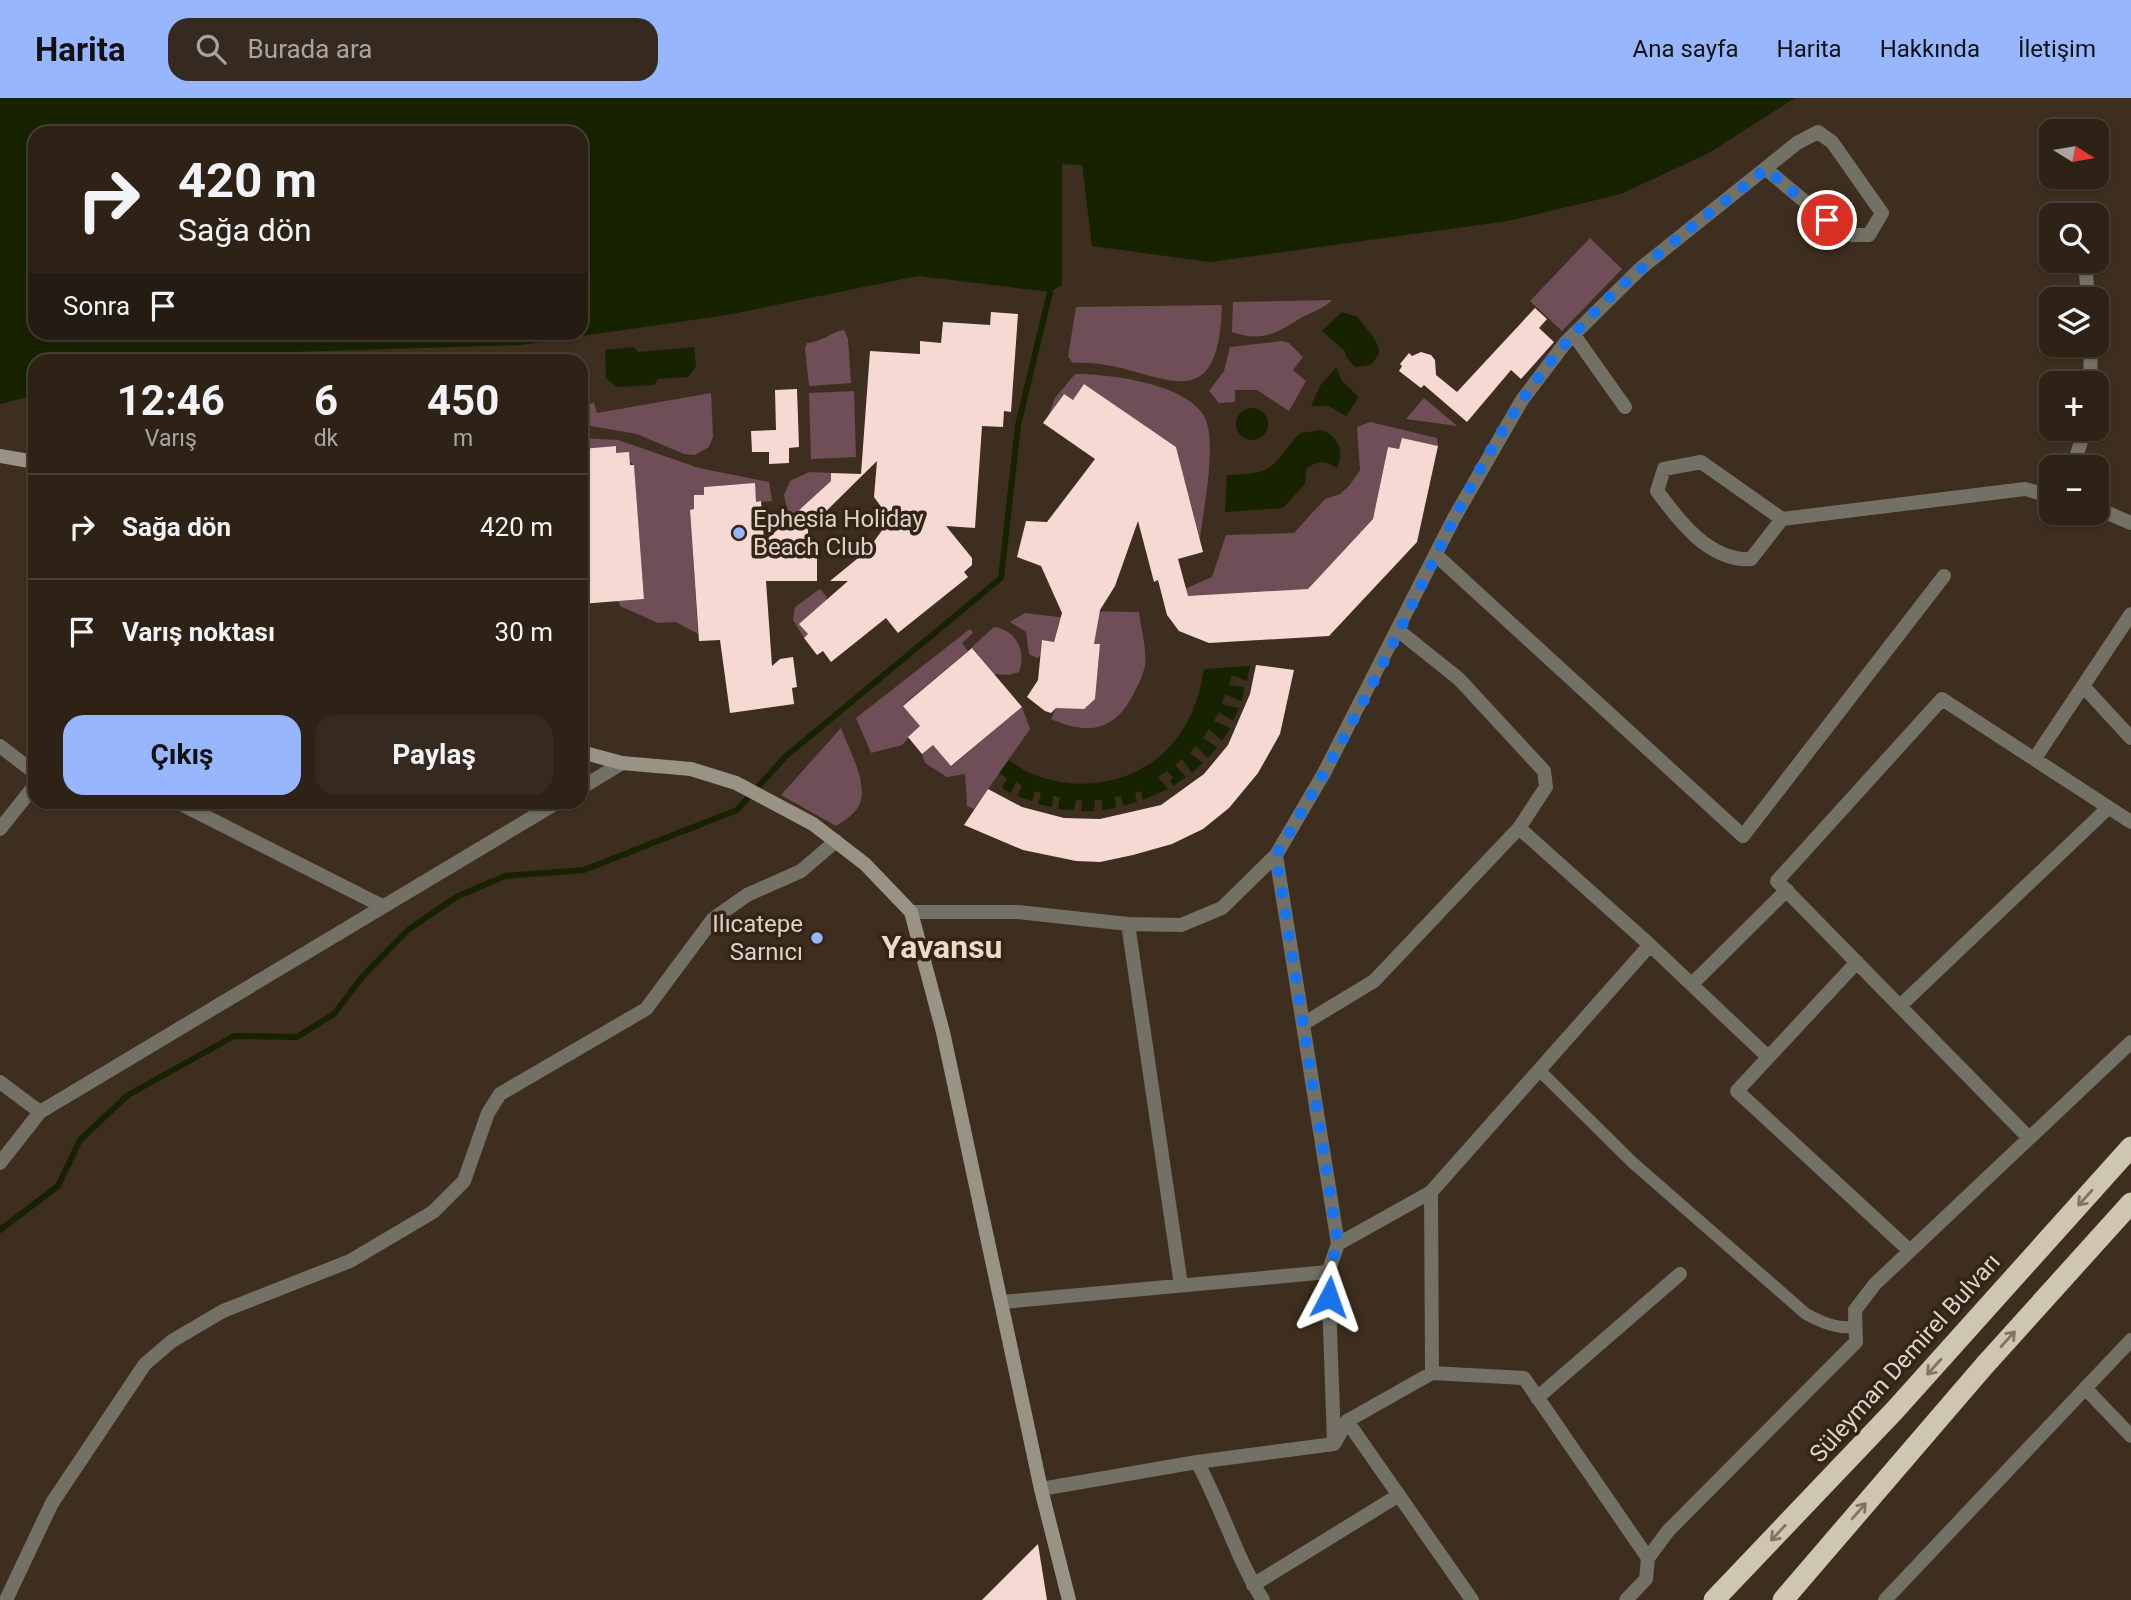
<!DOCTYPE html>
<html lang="tr">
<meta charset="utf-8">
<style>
:root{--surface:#2e2217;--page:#362a20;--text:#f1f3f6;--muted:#a7a4a1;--line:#493f36;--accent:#97b6fd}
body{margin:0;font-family:Roboto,sans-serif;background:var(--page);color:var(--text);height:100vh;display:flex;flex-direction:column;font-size:26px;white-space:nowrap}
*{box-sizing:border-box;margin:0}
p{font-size:23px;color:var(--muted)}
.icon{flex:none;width:38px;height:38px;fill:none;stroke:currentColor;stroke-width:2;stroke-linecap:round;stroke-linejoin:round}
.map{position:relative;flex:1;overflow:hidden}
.drawer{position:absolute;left:28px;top:256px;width:560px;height:455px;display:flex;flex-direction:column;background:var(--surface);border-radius:21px;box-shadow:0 2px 5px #0004,0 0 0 2px var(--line)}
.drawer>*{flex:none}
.top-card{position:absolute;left:28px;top:28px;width:560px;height:214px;border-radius:21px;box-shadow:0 2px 5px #0004,0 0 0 2px var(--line);background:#2e2217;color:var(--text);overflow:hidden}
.needle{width:46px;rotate:101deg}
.buttons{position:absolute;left:2039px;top:21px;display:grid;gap:14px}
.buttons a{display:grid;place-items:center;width:70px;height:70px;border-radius:14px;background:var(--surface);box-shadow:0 2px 5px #0004,0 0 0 2px var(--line);font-size:35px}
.pin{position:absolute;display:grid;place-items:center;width:60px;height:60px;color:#fff;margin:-30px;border:4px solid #fff;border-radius:50%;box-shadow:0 2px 7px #0007}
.me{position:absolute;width:77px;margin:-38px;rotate:4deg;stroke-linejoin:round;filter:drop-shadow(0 0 5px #0008)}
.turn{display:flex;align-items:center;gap:24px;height:147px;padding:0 35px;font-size:32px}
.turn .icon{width:91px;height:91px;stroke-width:2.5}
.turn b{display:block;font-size:49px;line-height:60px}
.then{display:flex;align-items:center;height:66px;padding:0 35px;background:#0003;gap:14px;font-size:26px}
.eta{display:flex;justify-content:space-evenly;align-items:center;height:119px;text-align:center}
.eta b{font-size:42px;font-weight:700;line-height:49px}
.cta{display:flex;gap:14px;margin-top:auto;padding:14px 35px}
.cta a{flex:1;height:80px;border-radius:21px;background:var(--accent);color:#111;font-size:28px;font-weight:700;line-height:80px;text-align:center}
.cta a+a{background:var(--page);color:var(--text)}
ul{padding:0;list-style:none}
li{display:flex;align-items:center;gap:21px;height:105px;padding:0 35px;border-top:2px solid var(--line)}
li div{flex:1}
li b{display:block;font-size:26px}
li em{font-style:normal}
header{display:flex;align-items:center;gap:42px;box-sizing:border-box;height:98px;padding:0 35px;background:var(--accent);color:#111}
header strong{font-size:33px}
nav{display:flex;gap:38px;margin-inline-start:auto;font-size:24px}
.search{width:490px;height:63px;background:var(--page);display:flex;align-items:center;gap:18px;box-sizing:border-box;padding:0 24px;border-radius:21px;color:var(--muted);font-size:26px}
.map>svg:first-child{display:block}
.green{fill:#704e58}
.water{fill:#172200;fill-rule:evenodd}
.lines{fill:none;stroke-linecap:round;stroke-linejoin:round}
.stream{stroke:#172200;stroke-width:6}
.building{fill:#f6d9d3}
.lane{stroke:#737066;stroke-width:12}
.street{stroke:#737066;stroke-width:14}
.secondary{stroke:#989384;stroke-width:14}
.highway{stroke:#cec6ae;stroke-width:21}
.oneway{stroke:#817562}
.route{stroke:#1a73e8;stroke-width:12;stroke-dasharray:0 21.6}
.poi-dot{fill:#97b6fd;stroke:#342416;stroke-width:2.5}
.labels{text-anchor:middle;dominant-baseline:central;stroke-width:7;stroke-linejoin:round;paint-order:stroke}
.poi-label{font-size:24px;fill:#ddd2c9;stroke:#342416;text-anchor:start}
.street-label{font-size:24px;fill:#ddd2c9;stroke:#342416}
.district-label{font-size:32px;font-weight:bold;fill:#efd9c7;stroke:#342416}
</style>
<header>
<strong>Harita</strong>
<div class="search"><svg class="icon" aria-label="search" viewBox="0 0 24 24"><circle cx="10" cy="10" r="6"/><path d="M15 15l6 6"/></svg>Burada ara</div>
<nav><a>Ana sayfa</a><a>Harita</a><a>Hakkında</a><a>İletişim</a></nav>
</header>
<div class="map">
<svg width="2131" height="1502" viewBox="0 0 2131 1502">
<rect width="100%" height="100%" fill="#3e2e1f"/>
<!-- green -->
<path class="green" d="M1590,140L1622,171L1562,233L1530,203Z
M1332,202C1322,212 1311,214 1299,221C1277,236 1259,244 1232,234L1233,204Z
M1222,207C1218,338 1150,259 1073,265L1068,259L1076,209Z
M844,232L848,241L851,285L809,288L805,251L807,245C823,244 830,234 844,232Z
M1282,243L1289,245L1303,259L1293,272L1306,283L1289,313L1257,292H1235V304L1219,305L1209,293L1224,273L1230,249Z
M1075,276C1109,276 1185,285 1204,318C1218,343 1203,413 1200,441L1176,349L1084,286L1073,302L1063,296L1048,319L1055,300Z
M854,293L856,359L811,361L809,295Z
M711,295L713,339L709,349L695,357L684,356L637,336L591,328L581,320V307L594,305L597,315Z
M1424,300L1457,328L1406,321Z
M1370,324L1437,340L1438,348L1402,340L1399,351L1388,349L1373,421L1308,491L1210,512L1180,493L1212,479L1226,437L1294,435L1325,401L1340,396L1349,388L1360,372L1357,329Z
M581,340L618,342L699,370L769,384L772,403L756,404L755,392L740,386L704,389V397L694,398V411L690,412L698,536L676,524L658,525L620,508L618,503L644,501L634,367L616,355V348L581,351Z
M809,374L831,375V383L789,421L784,397L790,383Z
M820,491L827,499L826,504L800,526L808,536L804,540L793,522L795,509Z
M1082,513L1139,514C1141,531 1147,551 1145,568C1143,577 1139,585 1135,593C1116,633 1089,638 1051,621L1056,610L1095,601L1100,546H1094L1097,527L1059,524L1054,544L1042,542L1040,558L1037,560L1029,556L1026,534L1010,524L1025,515L1067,520Z
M994,529C1016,532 1027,553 1019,574L1010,577L994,576L972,549Z
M970,531L973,535L962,545L968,553L903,607L920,628L902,647L871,655L856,620Z
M1022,609L1030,631L974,711L967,708L965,676L947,679L925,665L922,656L933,647L952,668Z
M841,630C848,650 868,684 860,705C857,715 844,723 836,728L781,697Z"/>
<!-- water -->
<path class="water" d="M0,0H1795L1709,55L1621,96L1508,123L1210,164L1092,148L1082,67L1062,66V187L1050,194L918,178L727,217L520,247L231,256L221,262H35V297L0,306ZM35,35H581V234H35Z
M1342,214L1358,219C1365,231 1380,242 1379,256L1371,267L1355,269L1346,259L1345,253L1322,233Z
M634,249L638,254L694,249L696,269L688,279L658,281L654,287L617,289L606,280L605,252Z
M1336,269L1342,283L1359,299L1346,318L1328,308H1311L1320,288Z
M1236 326a16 16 0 1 1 32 0a16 16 0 1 1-32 0Z
M1322,332C1339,339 1344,353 1337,370C1325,363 1316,362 1306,372L1305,386L1283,410L1225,414L1227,377C1278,376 1270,368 1300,335Z
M1250,568L1247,583L1232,577L1229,587L1244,589L1242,604L1225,596L1222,606L1239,610L1233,623L1219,614L1214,623L1230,630L1222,643L1209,631L1203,640L1217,649L1208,660L1196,648L1190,655L1203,665L1192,675L1182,661L1175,667L1186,679L1173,688L1170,682L1173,680L1167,673L1158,679L1168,691L1143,702L1141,693L1135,695L1137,704L1123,708L1121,698L1115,699L1116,710L1102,712V702H1095L1094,713H1081L1082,702H1076L1074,712L1058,711L1060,699L1053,698L1052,709L1038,706L1041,695L1035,693L1032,703L1017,698L1022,688L1016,684L1011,695L1002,690L1007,680L999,675L1009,662C1058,700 1139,692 1177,640C1193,619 1200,596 1204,571Z"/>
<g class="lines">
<!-- stream -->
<path class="stream" d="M0,1132L58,1088L80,1042L128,997L234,938L297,939L334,916L362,879L408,832L456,799L505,778L584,772L737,712L786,658L1001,480L1018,327L1050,194"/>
</g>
<!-- building -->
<path class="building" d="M1535,210L1547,221L1539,230L1554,244L1521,281L1511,272L1467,324L1424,287L1421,290L1399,273L1402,268L1400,266L1409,255L1412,258L1421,254L1431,257L1435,262L1436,277L1457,294Z
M991,214L1018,216L1011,314L1004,313L1003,329L982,328L975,430L946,428L972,460V467L964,474L968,479L898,535L886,520L831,564L823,553L817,557L804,540L808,536L799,526L848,483H830L868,452L890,421L874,399L877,363L808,431V456H817V483H766L772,568L780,561L793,559L797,589L792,590L794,606L730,615L720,542L699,543L690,412L694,411V397H704V389L755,385L756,404L761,403L764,444L831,383V375L861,376L870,253L920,256V243L941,245L943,224L990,227Z
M1084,286L1176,349L1203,454L1178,461L1188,498L1308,491L1373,421L1388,349L1399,351L1402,340L1438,348L1417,444L1329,538L1209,545L1179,533L1167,517L1158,482L1154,484L1138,423L1115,488L1100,512L1094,546H1100L1095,601L1084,611L1056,610L1051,615L1045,613L1027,599L1038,582L1042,542L1054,544L1062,515L1041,468L1017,459L1026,423L1047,424L1095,361L1043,325L1064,296L1073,302Z
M797,291L799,349L789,350V365L769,366V354H752L751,333L776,332L775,292Z
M616,348V355L629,354L630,367H634L644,501L581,506V351Z
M972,550L1022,609L951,668L933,647L922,656L908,639L920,628L903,608Z
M1256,567L1294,572L1280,636L1258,675L1229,710L1203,731L1172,746L1133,757L1100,764L1076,763L1023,752L964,727L988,691L1022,709L1064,720L1100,721L1161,707L1204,676L1228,647L1250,596Z
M1038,1446L1047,1502H982Z"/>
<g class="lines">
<!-- lane -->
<path class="lane" d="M1539,972L1632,1064L1806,1216C1823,1225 1837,1231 1855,1229"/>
<!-- street -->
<path class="street" d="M2085,163L2088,201
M1574,237L1625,309
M2090,285L2091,247
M2073,369L2085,331
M2096,410L2131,425
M1782,421L1751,461C1710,464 1679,423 1657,393L1664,371L1701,364L1782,421L2025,391L2051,398
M1436,457L1743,738L1944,478
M2083,588L2131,640
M0,648L35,675
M2035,660L2131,516
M581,690L622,665
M177,704L382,808
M1519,730L1650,847L1768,959
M0,731L35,687
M1276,757L1338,1146
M911,814H1018L1128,826L1181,827L1222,810L1276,757L1324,675L1454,420L1522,302L1566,244L1641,170L1797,45L1818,34L1832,44L1882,115L1869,137H1852L1827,122L1766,71
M1128,826L1181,1187
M1857,864L1737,993L1910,1153
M1692,886L1787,792
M1900,908L2108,710
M1303,926L1374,883L1519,730L1546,689L1544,673L1459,581L1399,533
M0,984L40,1014
M2029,1040L1777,783L1942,601L2131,724
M0,1065L40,1014L558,704
M1431,1094L1432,1275
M1328,1174L1334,1344
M1003,1204L1328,1174L1338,1146L1431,1094L1650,847
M2085,1290L2131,1338
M1537,1300L1680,1176
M1347,1323L1472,1502
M1197,1364C1221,1407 1237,1462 1263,1502
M1041,1391L1197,1364L1334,1346L1347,1323L1432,1275L1524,1280L1648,1460
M1253,1487L1399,1397
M6,1502L52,1405L145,1266L172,1243L223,1213L350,1163L433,1114L464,1083L488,1015L500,996L646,911L713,821L747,797L801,773L836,743
M1626,1502L1646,1481L1648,1460L1668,1433L1856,1244L1855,1212L1875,1186L2131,944
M1885,1502L2131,1242"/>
<!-- secondary -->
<path class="secondary" d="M0,358L35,364
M581,654L622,665L691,671L736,685L813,726L865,766L911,814L943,934L1041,1391L1069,1502"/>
<!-- highway -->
<path class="highway" d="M1714,1502L1895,1312L2131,1049
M1783,1502L1984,1268L2131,1105"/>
</g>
<!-- one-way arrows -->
<defs><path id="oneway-shaft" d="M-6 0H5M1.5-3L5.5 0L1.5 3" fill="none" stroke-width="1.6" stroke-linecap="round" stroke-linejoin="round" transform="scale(1.75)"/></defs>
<g class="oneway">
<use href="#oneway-shaft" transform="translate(2085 1100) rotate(132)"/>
<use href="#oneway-shaft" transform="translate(2008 1241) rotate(-48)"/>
<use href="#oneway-shaft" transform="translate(1934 1269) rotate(132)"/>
<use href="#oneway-shaft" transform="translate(1859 1413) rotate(-49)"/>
<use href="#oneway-shaft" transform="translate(1778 1435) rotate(133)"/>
</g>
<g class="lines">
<!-- route -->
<path class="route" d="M1329,1199L1328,1174L1338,1146L1276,757C1321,682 1363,607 1401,529C1449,432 1494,327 1566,245C1623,178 1697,126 1766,71L1827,122"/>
</g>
<!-- markers -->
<g class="poi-dot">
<circle cx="739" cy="435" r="7"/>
<circle cx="817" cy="840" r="7"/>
</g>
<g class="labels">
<!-- poi labels -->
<g class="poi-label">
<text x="753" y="421">Ephesia Holiday<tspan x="753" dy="28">Beach Club</tspan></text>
<text x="803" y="826" text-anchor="end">Ilıcatepe<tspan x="803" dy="28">Sarnıcı</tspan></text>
</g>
<!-- street labels -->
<g class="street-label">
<text transform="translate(1905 1260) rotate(-48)">Süleyman Demirel Bulvarı</text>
</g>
<!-- district labels -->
<g class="district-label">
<text x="942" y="849">Yavansu</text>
</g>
</g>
</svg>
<div class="buttons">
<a><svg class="needle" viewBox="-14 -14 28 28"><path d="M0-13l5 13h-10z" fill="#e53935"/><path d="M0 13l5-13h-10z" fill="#a7a4a1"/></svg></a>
<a><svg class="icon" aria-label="search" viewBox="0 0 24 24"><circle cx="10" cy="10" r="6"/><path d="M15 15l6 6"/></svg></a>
<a><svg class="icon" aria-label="layers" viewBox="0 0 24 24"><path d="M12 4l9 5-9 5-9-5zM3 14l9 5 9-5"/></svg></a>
<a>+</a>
<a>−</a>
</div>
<div class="pin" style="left:1827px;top:122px;background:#d93025"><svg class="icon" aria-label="arrive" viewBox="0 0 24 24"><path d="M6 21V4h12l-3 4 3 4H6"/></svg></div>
<svg class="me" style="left:1329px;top:1199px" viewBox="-20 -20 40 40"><path d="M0-17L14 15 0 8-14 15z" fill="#1a73e8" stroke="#fff" stroke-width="4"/></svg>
<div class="top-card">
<div class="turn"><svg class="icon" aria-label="right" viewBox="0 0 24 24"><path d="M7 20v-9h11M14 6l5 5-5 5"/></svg><div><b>420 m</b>Sağa dön</div></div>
<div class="then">Sonra<svg class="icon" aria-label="arrive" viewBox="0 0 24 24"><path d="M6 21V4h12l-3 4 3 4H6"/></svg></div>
</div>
<section class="drawer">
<div class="eta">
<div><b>12:46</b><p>Varış</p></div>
<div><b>6</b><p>dk</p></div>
<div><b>450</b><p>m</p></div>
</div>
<ul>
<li><svg class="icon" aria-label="right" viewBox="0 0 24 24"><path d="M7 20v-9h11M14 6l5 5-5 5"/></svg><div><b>Sağa dön</b></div><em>420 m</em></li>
<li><svg class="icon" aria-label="arrive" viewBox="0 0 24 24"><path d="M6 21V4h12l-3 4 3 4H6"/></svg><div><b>Varış noktası</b></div><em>30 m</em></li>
</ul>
<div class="cta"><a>Çıkış</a><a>Paylaş</a></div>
</section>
</div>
